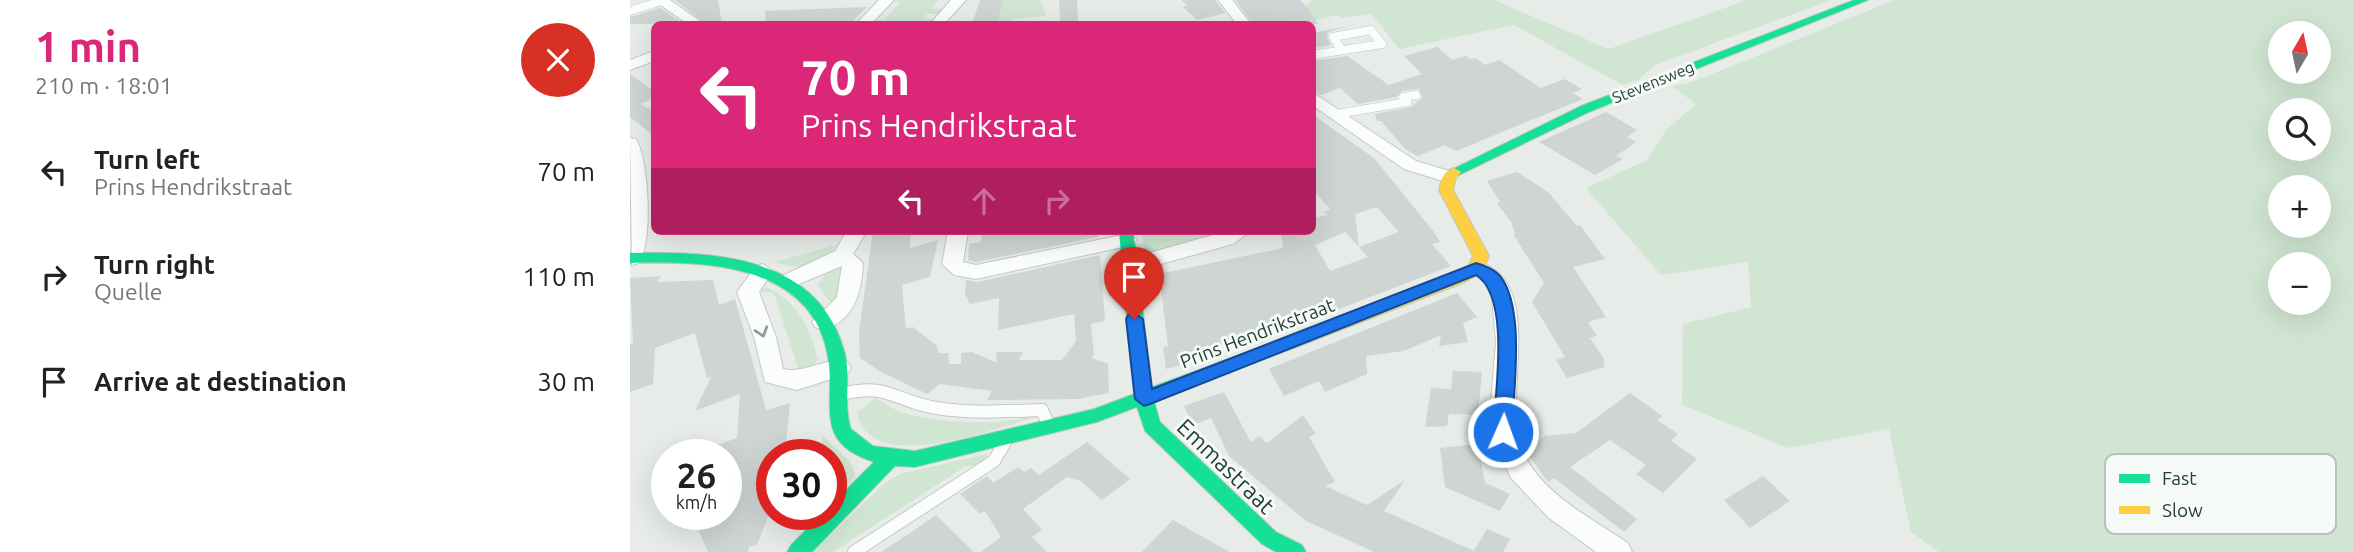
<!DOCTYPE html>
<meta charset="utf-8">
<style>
:root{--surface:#fff;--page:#f6f6f6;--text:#222;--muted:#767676;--accent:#db2777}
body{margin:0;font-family:Ubuntu,sans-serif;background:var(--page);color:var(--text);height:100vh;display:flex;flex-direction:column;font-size:26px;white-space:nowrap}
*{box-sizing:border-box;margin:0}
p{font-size:23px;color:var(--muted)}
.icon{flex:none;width:38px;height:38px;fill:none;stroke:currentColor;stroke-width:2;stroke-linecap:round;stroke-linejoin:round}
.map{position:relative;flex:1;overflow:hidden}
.sheet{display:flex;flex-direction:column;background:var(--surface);width:630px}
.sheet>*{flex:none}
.banner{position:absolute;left:21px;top:21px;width:665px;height:214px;border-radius:10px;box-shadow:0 7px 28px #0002;background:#db2777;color:#fff;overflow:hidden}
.needle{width:46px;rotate:9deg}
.tools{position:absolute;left:1638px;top:21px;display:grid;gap:14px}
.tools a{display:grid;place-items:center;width:63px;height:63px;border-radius:50%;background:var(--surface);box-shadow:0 7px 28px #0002;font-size:35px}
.speed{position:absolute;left:21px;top:439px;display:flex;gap:14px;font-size:35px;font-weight:700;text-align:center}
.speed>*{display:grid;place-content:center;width:91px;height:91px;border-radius:50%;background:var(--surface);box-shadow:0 7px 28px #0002;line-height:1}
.speed small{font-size:18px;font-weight:400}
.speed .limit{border:10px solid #d22;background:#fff;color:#111}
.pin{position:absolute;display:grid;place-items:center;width:60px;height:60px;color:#fff;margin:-72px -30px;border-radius:50% 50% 50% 0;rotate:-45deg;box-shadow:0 0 7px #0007}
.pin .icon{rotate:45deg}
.me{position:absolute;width:77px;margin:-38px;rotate:2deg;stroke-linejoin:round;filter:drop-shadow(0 0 5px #0008)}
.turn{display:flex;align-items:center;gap:24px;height:147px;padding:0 35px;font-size:32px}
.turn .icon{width:91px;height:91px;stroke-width:2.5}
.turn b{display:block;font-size:49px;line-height:60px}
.lanes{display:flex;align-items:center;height:66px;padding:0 35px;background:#0003;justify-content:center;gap:35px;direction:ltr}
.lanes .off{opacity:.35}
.round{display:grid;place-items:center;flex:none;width:74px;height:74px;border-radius:37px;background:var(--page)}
.head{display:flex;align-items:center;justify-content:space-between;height:119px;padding:0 35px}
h1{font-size:42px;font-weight:700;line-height:52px;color:var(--accent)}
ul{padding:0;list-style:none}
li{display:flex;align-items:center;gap:21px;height:105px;padding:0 35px}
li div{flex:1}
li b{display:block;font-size:26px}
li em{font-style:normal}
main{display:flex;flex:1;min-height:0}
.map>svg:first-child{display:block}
.green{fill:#d0e5d2;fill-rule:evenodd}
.building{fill:#cfd5d2;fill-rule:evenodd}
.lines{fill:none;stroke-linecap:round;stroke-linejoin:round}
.lane-far1-casing{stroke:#c4c9c6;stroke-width:9}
.lane-casing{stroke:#c4c9c6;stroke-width:14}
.street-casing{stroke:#c4c9c6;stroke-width:2}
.fast-casing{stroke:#c0c8c4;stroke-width:2}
.slow-casing{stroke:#c0c8c4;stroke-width:2}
.lane-far1{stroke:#fbfcfc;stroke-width:8}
.lane{stroke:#fbfcfc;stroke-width:12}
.street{fill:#fbfcfc;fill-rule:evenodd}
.fast{fill:#16e098;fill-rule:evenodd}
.slow{fill:#ffcf43;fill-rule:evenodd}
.oneway{stroke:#8f9e98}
.route{fill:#1a73e8;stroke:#114b97;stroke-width:2}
.labels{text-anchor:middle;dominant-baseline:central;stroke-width:6;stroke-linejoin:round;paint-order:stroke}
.far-street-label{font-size:16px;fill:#234033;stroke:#f6faf7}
.street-label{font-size:19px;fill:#234033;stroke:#f6faf7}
.near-street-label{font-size:23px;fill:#234033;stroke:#f6faf7}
.key{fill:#f6faf7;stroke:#b7c2bc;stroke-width:2}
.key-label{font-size:19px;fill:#234033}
</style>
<main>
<section class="sheet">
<div class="head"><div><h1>1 min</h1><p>210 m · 18:01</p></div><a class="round" style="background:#d93025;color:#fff"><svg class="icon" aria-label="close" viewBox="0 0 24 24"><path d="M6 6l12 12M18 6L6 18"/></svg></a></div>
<ul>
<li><svg class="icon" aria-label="left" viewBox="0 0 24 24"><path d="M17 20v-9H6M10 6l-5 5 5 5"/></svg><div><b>Turn left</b><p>Prins Hendrikstraat</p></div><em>70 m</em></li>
<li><svg class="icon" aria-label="right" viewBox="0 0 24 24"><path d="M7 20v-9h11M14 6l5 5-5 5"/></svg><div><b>Turn right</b><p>Quelle</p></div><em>110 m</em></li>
<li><svg class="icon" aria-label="arrive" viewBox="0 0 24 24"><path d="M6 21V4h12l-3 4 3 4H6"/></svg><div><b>Arrive at destination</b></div><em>30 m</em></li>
</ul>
</section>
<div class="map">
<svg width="1723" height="552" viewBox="0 0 1723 552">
<rect width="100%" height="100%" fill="#e7ece9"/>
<!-- green -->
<path class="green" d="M261,0H309L301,9H312L308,14H297L293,19H304L299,24H239L242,21L254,20L270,2Z
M373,0H410L416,16L383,19L379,24H370L367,21Z
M682,0H864L979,49L1117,0H1202L1025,65L1008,80L992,85L884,25L769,49L742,14L712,18L707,15L681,21L669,12Z
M1265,0H1723V552H1309L1281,532L1259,429L1158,448L1052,405L1053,324L1121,307L1118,262L1031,275L956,188L1017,160L1036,130L1066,104L1042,86L1062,82ZM1650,33H1689V72H1650ZM1650,110H1689V149H1650ZM1650,187H1689V226H1650ZM1650,264H1689V303H1650Z
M512,231H592L590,235L514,254Z
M206,245L199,255L169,268L144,262Z
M214,265L205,308L187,285L198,271Z
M136,287C168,301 180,328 188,360L176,372L151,371L168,368L144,293L126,291Z
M245,398C254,403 264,410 274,413C304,422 377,428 403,414L409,416C370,427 239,478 227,413Z
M193,436L220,462L226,474L201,507V455H189Z
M357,454L356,459L347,465L336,466L203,552H183L256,482L270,474Z"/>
<!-- building -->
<path class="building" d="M45,0H88L92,24H76Z
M350,0H373L367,24H342Z
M429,0H447L448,22L430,24Z
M551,0H585L595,13L567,20L553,7L557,5Z
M605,0H671L688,24H623Z
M237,7L220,24H136L135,11Z
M30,8L54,24H0V17Z
M720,26L698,32L697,38L701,45L682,48V33Z
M807,47L822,60L836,56L840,59L846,58L855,65L869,60L911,88L934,79L952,89L943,93L953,99L826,151L815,145L788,156L775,149L751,121H747L745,114L781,107L792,98L789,89L772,91L767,97L728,104L710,88L691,95L682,90V61L717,56L759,85L792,74L774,56Z
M0,74L24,91V98L10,104L24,111V136L0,117Z
M976,112L1007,130L997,137L1006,142L986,156L993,159L965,175L909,142Z
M682,114L744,158L804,232L810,242L802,244L821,266L670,324L668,321L573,350L574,359L536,369L533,347L538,346L529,274L653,248L651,231H682V218L697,215L694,212L700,209L682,188ZM747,207L769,232L729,247L738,257L700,271L685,245L715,232L729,247L725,214Z
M887,172L918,192L947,226L950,225L975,259L943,267L976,317L958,322L967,336L960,338L974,359V367L937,378L926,360L935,357L902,302L914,283L883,234L886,233L881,225H883L867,203L870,202L857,181Z
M243,231H281L280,248L308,240L300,277L272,285L276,329L283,327L307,346L308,353H318L319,364H331V353L342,352L367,363L366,352H393L389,360H432L446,341L444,314L368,330L369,298L340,304L335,294L336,280L347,282L470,255L475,321L461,324L464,355L461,358L478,364L479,393L447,399L357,400L362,391L310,384L297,394L251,372L230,358L229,332Z
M352,231H468V237L346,262L338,260L339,244L351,242Z
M31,276L27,282L83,280L89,305L105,299L136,410L160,403L155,455H142V506L127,545L119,547L118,552H78L69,532L67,514H96V455L65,453L107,438L110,394L65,411L81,377L77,378L65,333L25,348L23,384L0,392V344L3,343L0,278Z
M827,293L847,317L833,323L838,342L809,346L811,335L774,351L736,356L737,374L695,392L689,381L654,396L639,369Z
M823,371L852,372L848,415L819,414L817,426L795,427L801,388L821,389Z
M594,392L621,442L629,436L637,443L673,415L686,434L679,437L705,482L695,486L737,505L775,480L754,511L844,551L857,529L880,539L873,552H744L676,521L599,456L581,418L563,425L554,406Z
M1000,393L1032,416L1027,420L1048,434L1041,441L1067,459L1033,493L1006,474L1016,465L980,440L940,467L1007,519L994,532L924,478L918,482L895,450L915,436L946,433Z
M457,442L500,479L472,500L451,481L437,477L393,509L412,530L402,537L417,552H351L371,537L355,511L350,514L330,494L357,476L363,483L388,467L394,472L401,468L409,475Z
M848,444L855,483L880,494L870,511L815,487L810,448Z
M1133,476L1160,501L1120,528L1094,500Z
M306,515L344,552H251L283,531Z
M543,520L566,533L600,552H512Z"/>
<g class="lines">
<!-- lane-far1 casing -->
<g class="lane-far1-casing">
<path id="lane-far1" d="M0,11L31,1
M682,55L752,44L741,30L703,37L711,49
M707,114L777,102L773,97L786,95"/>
</g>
<!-- lane casing -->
<g class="lane-casing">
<path id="lane" d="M212,394C259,382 265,402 307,408C342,414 377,411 412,410L418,424
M224,552L364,461L375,442"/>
</g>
<!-- street casing -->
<g class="street-casing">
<path id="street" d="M23,0H40L74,24H58Z
M249,0H264L241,24H226Z
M321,0H336L314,24H300Z
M588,0H602L621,24H607Z
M24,51V61L0,70V60Z
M682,92L786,161L826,173L828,177L819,183L774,169L682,105Z
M0,138L6,139C19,160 23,242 9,263L2,265Z
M217,231H237L223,254L233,263C232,292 224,321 193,330L185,327L182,322L207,297L212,266L157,289L146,282L150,277L205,251Z
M318,231H338L333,262L346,265L497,234L507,240L497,246L346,279L324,275L312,264Z
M597,231H621L603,244L498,273L488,266L491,261Z
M846,261C920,281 869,400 893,452C911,493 962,519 998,543L1002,552H966L919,518L881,478L862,436L860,414L866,342L862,298L855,283L836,268Z
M133,264L143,271L129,292L146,337L153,369C176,374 197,356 217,362L221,368L217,374L167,390L135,382L124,337L107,292L126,266Z"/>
</g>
<!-- fast casing -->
<g class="fast-casing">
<path id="fast" d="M1224,0H1238L959,112L829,175L824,176L817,172L951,106Z
M489,231H503L522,387L670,333H682L684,337L682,341L524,401L530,422L646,532L672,545L676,552H646L632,544L515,431L507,407L467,422L285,467L265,466L182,552H157L161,545L192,514H201V505L244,462C182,442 206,406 198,357C182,263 75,261 0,263V253C84,251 190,255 215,354C221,379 213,405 221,429L243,446L285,451L464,409L504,394Z"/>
</g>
<!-- slow casing -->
<g class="slow-casing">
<path id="slow" d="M824,168L831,172L826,178L823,190L859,256L852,272L835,282L682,341H670L668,337L670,333L823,274L839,265L843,256L809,190C811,180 813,171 824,168Z"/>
</g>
<!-- lane-far1 -->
<use href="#lane-far1" class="lane-far1"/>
<!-- lane -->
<use href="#lane" class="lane"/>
<!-- street -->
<use href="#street" class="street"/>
<!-- fast -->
<use href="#fast" class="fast"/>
<!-- slow -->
<use href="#slow" class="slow"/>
</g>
<!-- one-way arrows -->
<defs><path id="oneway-chevron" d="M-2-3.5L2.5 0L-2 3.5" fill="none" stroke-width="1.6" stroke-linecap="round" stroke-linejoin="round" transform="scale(1.75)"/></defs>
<use class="oneway" href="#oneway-chevron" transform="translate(132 332) rotate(72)"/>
<!-- route -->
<path class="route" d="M846,263C854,265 865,270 870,276C896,308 883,393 882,432L879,438H866L863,432C865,395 881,296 846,275L520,404L514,406L505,399L496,319L498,315L504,313L513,319L522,389Z"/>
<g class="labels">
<!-- far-street labels -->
<g class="far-street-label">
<text transform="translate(1023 82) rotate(-22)">Stevensweg</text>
</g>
<!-- street labels -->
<g class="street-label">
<text transform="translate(627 333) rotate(-21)">Prins Hendrikstraat</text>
</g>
<!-- near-street labels -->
<g class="near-street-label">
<text transform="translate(596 466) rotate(44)">Emmastraat</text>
</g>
</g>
<!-- legend -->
<rect x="1475" y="454" width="231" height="80" rx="10" class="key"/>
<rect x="1489" y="474" width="31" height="9" fill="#16e098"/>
<rect x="1489" y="506" width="31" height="8" fill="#ffcf43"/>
<g class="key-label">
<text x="1532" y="485">Fast</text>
<text x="1532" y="517">Slow</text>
</g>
</svg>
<div class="tools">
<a><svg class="needle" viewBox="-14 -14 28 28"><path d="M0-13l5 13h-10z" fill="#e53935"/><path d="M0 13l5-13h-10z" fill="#767676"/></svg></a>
<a><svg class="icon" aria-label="search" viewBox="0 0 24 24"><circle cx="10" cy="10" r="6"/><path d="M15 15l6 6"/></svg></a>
<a>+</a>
<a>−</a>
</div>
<div class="speed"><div>26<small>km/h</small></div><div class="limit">30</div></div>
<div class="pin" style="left:504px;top:319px;background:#d93025"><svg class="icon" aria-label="arrive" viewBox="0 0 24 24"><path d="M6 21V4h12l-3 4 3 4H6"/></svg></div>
<svg class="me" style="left:873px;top:432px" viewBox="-20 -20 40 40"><circle r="17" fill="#1a73e8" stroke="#fff" stroke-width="3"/><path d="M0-11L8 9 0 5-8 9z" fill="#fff"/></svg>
<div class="banner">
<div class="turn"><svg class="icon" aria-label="left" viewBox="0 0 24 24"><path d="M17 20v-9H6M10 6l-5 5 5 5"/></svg><div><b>70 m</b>Prins Hendrikstraat</div></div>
<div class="lanes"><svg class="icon" aria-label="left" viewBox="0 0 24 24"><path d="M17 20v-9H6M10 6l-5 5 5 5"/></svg><svg class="icon off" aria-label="ahead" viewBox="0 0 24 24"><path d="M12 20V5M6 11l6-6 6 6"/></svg><svg class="icon off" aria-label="right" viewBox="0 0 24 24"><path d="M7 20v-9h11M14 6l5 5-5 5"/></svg></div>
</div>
</div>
</main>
